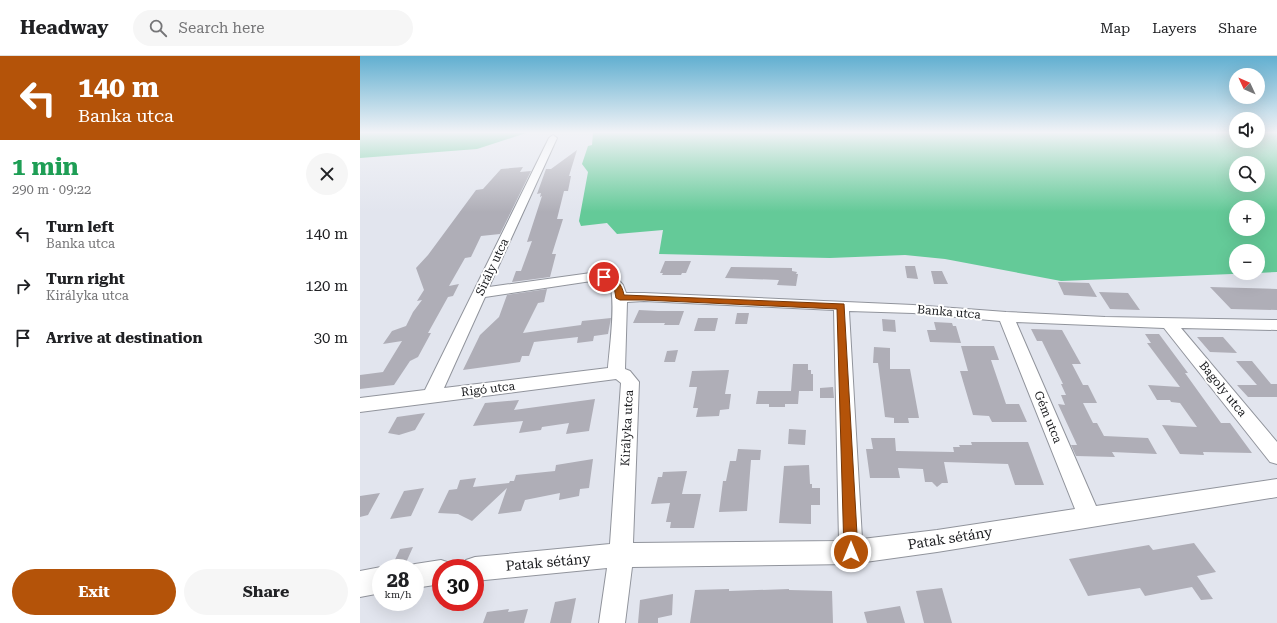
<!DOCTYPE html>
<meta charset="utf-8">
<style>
:root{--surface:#fff;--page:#f6f6f6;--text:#202124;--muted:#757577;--line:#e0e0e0;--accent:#b45309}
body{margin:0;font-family:"Roboto Serif",serif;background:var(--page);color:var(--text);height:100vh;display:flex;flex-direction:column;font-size:15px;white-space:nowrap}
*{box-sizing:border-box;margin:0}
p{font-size:13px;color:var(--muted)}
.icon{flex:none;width:22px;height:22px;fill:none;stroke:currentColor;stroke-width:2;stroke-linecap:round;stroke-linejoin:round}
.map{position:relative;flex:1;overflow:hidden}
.details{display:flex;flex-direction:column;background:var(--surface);width:360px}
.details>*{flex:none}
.banner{background:#b45309;color:#fff;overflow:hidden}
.needle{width:26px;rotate:314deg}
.controls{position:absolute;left:869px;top:12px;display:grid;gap:8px}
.controls a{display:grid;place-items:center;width:36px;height:36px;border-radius:50%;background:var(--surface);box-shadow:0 4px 16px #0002;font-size:20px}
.speed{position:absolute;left:12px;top:503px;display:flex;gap:8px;font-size:20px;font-weight:700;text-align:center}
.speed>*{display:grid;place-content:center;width:52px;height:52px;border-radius:50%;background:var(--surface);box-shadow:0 4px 16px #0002;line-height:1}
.speed small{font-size:10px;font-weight:400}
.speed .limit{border:6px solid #d22;background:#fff;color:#111}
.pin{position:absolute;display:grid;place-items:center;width:34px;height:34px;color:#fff;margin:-17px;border:2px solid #fff;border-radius:50%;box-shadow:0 1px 4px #0007}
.me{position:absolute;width:44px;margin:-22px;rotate:0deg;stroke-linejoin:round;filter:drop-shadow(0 0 3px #0008)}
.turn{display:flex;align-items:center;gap:14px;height:84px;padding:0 12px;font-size:18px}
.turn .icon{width:52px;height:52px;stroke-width:2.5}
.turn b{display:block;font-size:28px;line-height:34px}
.round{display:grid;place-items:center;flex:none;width:42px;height:42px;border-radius:21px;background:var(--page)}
.summary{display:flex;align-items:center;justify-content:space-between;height:68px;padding:0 12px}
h1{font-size:24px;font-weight:700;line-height:30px;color:#1e9e55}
.cta{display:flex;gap:8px;margin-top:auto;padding:8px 12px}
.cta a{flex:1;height:46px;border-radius:24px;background:var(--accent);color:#fff;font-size:16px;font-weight:700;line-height:46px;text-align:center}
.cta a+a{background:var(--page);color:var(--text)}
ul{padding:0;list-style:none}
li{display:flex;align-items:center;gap:12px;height:52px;padding:0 12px}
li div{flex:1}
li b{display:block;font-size:15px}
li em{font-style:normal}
header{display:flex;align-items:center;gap:24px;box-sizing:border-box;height:56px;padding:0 20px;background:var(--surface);border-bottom:1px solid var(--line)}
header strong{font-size:19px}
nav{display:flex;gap:22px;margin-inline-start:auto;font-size:14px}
.search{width:280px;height:36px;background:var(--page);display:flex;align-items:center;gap:10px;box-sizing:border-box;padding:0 14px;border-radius:22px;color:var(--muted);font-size:15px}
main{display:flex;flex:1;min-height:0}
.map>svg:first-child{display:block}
.green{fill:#64ca98;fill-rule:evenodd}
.building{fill:#afaeb7}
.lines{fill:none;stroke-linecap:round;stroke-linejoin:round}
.minor-casing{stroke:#91949c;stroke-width:2}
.minor{fill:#fff;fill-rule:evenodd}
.route{fill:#b45309;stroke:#753606}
.labels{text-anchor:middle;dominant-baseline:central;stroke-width:4;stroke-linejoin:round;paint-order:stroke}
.street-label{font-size:12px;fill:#1b1c1f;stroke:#fff}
.near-street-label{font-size:14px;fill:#1b1c1f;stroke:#fff}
</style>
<header>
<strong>Headway</strong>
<div class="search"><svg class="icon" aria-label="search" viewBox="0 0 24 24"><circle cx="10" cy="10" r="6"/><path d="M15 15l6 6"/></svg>Search here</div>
<nav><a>Map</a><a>Layers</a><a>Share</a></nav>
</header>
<main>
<section class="details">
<div class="banner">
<div class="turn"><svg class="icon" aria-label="left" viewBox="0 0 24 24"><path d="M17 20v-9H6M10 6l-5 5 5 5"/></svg><div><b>140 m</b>Banka utca</div></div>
</div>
<div class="summary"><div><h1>1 min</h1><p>290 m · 09:22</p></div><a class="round"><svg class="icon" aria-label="close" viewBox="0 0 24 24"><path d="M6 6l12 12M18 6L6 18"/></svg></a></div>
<ul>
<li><svg class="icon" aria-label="left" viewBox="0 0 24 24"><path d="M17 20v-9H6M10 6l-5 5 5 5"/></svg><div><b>Turn left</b><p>Banka utca</p></div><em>140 m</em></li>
<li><svg class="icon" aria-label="right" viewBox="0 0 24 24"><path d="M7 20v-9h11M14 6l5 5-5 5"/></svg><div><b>Turn right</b><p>Királyka utca</p></div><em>120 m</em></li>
<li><svg class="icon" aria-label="arrive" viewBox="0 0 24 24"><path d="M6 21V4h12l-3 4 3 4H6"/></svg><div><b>Arrive at destination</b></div><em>30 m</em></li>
</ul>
<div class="cta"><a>Exit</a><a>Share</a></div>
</section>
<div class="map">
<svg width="917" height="567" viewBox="0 0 917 567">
<rect width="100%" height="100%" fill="#e2e5ee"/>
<!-- green -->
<path class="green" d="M0,77H166L117,93L0,102Z
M233,77H876V85H898V77H917V216L898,217V195H876V217H896L701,225L585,203L545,199L470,202L299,198L303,174L257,178L247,167L221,170L219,165L228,116L222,108L228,90L232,89ZM876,107H898V129H876ZM876,151H898V173H876Z"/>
<!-- building -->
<path class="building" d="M217,94L209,120H211L208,135H204L197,163H203L192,198H196L190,221L152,226L156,215H161L172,185L167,186L182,140L180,141L181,137L177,138L186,113H191Z
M163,111L160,116L171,115L140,178L121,180L111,201L105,202L89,230L99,228L93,240L88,241L68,277H71L58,301L50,305L34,329L0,333V319L23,316L42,285L23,288L32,275L46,270L53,256L62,244L57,245L64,234L56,212L68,199L116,134L123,133L141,113Z
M305,205H331L326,217H322L321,219H302L303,217H300Z
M545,210H555L558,223L547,222Z
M371,211L432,212V215L437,216L436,218H438L436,230L417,229L419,224L365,222Z
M571,215H582L588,228H574Z
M698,226L729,227L737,241L704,239Z
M850,231L917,233V254L871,253Z
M187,233L184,246L178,247L163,277L221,269L222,265L251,262L248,278L234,280L233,285L217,287L218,281L174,286L169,300H162L160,306L103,314L120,279L139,261L147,239Z
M739,236L768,237L780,254L750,253Z
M279,254L298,255H324L319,269H304L305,267H273Z
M377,257H389L387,268H375Z
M338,262H358L355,275H334Z
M522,263L535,264L536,276L523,275Z
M574,266L592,267L593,270H596L601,287L570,286L567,274H576Z
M671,273L702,274L721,308H712L723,329H728L737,347H723L733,367H737L744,380L788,382L797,398L752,396L755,401L716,400L711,389H717L698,348L705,349L701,339H706L701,328H703L682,285H677Z
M785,278H799L828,317H825L861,367H870L892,397L843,396L844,399L820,398L802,369L837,371L820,347L811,346L810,344H797L788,329L820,331L787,287H791Z
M837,281H863L877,297L850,296Z
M601,290H634L639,304H631L646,348H659L667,366H632L629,360L613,359L600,315H608Z
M514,291L530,292V313H550L559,362H548L549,367H534V362L525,361L518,307H513Z
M318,294L315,306H304L307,295Z
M876,305H892L911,328H917V341H888L877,329H897Z
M433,308H448V314H451V318H453V335H431Z
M369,314L365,338H371L369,353L360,354L359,360L336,361L338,352H333L337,331H329L332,315Z
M473,331L474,342H460V332Z
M398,335H439L438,348H425V351H409V348H396Z
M235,343L229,375L206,378L209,367L182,371L181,374L159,377L163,365L113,370L125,347L159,344L154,354Z
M65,357L55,374L39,379L28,377L37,361Z
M429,373L446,374L445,389L428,388Z
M511,382H535L536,395L594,396L593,391H600L599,389H612L611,386H668L684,429H655L648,408L584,406L588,427H582L577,431L572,426H565L563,413L538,412L540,422H510L506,393H513Z
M378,393L401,394L400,404H391L387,455L359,456L363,425H366L370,405H376Z
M233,403L229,432L220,433L219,440L199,444L200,437L165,444L161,455L138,458L147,432L112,465L98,458L78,457L89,434L97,433L100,424L116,422L113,431L149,427L150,425H154L156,419L195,415L196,409Z
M449,409L450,428H452V432H460V449H451V468L419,467L424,410Z
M327,415L322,438H341L334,472H310L311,466H306L310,447L291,448L298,421H302L303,416Z
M64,432L51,460L30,463L44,435Z
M20,437L8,459L0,461V440Z
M834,487L856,516L837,520L853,543L841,544L832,531L785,540L780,532L728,540L709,503L789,489L793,494Z
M53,491L44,511L31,512L40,493Z
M582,532L592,567H564L556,535Z
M369,533V535L429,533V534L472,535L473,567H330L335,534Z
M313,538L312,559L298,562V567H278L280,544Z
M216,542L211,567H190L195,546Z
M540,550L545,567H507L504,556Z
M149,553L148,556L168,553L164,567H123L127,556Z"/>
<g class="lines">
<!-- minor casing -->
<g class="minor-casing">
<path id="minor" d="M193,79L197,82L129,231L238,216L256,221L263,229L266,237H284L553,249L646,256L745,261L917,264V274L821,272L917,386V408L910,406L804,272L656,266L736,450L917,423V441L577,496L491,508L272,511L265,567H239L247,512L115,525V512H103L106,504L115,501L250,488L261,327L256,323L0,356V342L65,334L189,82ZM238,224C242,225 246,226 249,229C257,239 249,297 248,312L84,332L125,241ZM284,245L474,254L479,485L273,487L279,326L270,315L265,313L267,246ZM489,255L553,257L640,265L715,453L577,474L502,483Z
M81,504L90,507L92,512H81V528L55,532V512L46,511L55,508Z
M21,511L22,512H21V537L0,541V515Z"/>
</g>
<!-- minor -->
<use href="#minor" class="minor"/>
</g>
<!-- sky -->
<linearGradient id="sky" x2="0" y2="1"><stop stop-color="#61afd0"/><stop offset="0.49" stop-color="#f2f3f7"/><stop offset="1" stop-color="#f2f3f7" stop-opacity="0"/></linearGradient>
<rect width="917" height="156" fill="url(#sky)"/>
<!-- route -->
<path class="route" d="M244,218C256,221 262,228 264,239L484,248L498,496L496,501L491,503L486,501L484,496L477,253L284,244H260L256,242L254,231L240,221Z"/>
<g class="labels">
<!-- street labels -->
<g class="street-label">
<text transform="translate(132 211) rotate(-65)">Sirály utca</text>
<text transform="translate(589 256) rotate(5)">Banka utca</text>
<text transform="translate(128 333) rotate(-7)">Rigó utca</text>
<text transform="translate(863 333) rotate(51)">Bagoly utca</text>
<text transform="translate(688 361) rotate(68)">Gém utca</text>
<text transform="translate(267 372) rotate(-87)">Királyka utca</text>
</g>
<!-- near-street labels -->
<g class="near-street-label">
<text transform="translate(590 482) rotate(-9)">Patak sétány</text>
<text transform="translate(188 506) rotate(-5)">Patak sétány</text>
</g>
</g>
</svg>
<div class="controls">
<a><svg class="needle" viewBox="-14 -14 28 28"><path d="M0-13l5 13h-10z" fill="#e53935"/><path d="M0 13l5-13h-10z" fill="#757577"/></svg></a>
<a><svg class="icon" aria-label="sound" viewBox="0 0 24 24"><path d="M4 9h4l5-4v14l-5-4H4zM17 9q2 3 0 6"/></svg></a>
<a><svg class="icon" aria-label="search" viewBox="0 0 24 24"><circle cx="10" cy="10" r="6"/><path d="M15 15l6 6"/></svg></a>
<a>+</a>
<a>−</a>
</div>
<div class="speed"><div>28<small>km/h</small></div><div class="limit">30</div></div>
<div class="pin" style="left:244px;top:221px;background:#d93025"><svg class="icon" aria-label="arrive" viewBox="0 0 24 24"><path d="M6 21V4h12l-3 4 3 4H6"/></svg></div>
<svg class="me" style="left:491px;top:496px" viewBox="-20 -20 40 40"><circle r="17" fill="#b45309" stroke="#fff" stroke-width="3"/><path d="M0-11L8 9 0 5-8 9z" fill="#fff"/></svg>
</div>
</main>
